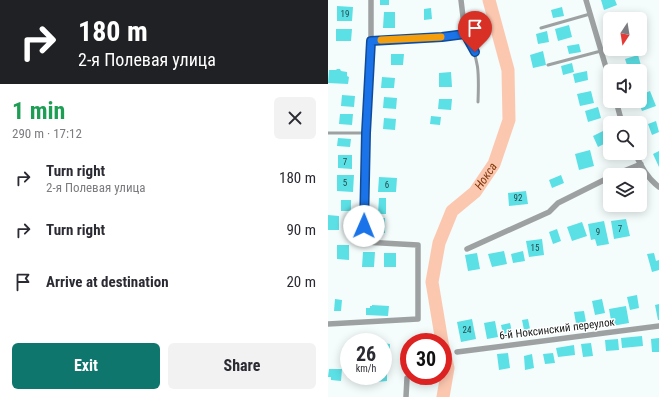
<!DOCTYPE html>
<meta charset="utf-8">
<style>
:root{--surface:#fff;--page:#f2f2f3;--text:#2b2b33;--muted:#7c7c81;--accent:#0f766e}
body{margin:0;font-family:"Roboto Condensed",sans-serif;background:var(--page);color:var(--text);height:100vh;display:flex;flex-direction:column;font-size:15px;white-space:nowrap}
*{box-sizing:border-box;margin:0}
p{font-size:13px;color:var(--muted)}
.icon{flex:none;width:22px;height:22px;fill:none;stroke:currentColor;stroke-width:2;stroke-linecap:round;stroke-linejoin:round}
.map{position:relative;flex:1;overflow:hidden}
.drawer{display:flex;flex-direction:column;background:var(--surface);width:328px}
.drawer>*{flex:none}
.top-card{background:#202124;color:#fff;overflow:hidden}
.needle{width:26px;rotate:192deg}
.fabs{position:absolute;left:275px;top:12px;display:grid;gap:8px}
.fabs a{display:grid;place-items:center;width:44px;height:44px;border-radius:6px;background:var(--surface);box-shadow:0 2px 10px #0003;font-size:20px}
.speed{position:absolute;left:12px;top:333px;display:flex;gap:8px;font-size:20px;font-weight:700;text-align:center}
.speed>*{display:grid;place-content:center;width:52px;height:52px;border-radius:50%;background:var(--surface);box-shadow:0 2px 10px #0003;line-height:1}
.speed small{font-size:10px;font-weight:400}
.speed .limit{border:6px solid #d22;background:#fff;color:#111}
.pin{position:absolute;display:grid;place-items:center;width:34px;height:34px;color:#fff;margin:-41px -17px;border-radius:50% 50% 50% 0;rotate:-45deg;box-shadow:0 0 4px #0007}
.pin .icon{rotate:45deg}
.me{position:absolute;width:44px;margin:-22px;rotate:1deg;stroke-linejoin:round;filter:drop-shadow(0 0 3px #0008)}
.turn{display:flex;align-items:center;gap:14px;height:84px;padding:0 12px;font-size:18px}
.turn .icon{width:52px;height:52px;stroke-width:2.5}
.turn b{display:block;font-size:28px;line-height:34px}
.round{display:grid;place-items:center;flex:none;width:42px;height:42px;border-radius:6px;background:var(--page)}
.headline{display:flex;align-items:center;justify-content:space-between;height:68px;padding:0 12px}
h1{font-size:24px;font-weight:700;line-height:30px;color:#1e9e55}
.action{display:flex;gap:8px;margin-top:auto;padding:8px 12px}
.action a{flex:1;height:46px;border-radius:6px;background:var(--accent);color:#fff;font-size:16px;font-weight:700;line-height:46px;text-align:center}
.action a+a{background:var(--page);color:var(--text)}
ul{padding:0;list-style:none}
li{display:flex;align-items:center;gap:12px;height:52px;padding:0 12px}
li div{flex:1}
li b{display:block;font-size:15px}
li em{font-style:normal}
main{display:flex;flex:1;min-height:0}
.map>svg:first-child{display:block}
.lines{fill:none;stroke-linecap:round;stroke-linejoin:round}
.river{stroke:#fcc7af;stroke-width:13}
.building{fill:#5be0e5}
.service{stroke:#9ea1a1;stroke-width:3}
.minor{stroke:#9ea1a1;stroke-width:5.5}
.route-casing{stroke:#114b97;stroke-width:10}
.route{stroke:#1a73e8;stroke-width:7}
.slow{stroke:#f59e0b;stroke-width:7}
.labels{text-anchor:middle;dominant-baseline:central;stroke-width:3;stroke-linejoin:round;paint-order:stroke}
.number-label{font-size:9px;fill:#264a4b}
.street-label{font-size:11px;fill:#151818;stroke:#fff}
.water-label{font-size:12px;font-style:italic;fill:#7f3406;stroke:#fff}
</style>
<main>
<section class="drawer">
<div class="top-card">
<div class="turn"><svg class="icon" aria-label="right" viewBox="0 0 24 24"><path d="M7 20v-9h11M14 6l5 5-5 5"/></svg><div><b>180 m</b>2-я Полевая улица</div></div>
</div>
<div class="headline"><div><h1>1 min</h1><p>290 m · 17:12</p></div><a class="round"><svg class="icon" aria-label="close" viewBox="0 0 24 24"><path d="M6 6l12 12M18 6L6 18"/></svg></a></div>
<ul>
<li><svg class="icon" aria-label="right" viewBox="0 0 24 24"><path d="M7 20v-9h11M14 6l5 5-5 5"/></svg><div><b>Turn right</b><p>2-я Полевая улица</p></div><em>180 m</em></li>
<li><svg class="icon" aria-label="right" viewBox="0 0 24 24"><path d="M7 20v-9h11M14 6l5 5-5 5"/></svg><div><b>Turn right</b></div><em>90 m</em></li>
<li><svg class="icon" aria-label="arrive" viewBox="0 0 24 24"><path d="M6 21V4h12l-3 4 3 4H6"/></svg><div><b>Arrive at destination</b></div><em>20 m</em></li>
</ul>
<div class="action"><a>Exit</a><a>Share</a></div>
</section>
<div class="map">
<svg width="331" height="397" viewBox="0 0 331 397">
<rect width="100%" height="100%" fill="#f4fcfc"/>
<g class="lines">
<!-- river -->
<g class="river">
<path id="s1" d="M114,342L104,282L111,243L124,211L147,192L166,164L181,120L180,70L161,0"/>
<path d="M115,397L120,368L115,346"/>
</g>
</g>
<!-- building -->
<path class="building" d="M52,0H61V5H52Z
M273,0H287L289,5L276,10Z
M9,6L25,7L24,21H9Z
M234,7L236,16L225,18L223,10Z
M103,8L104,19L96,20V9Z
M56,12H67V28H55Z
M241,25L244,37L230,41L227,29Z
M8,29H24L23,41H8Z
M219,31L221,42L210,44L208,34Z
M251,44L253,52L241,54L239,46Z
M290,49H301L291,52Z
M215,51L218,65L205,68L202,55Z
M63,54H76L75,65H63Z
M310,55L314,69L301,71L297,59Z
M244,63L246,72L235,75L233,66Z
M9,69H12L13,71L19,72V76L21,77L20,84L0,83L1,70H8Z
M259,71L260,80L247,83L245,74Z
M123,72L124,87H111V73Z
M54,77L67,78L66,88H53Z
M263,91L266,103L252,106L249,94Z
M322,91L328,106L314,111L310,101H312V95Z
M14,95L27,96L26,107L13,106Z
M56,97L69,98L68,109L55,108Z
M111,99H124L123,110L110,109Z
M270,107L273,118L260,122L257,111Z
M12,114H25L24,125L11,124Z
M103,116L113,117L112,125L102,124Z
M56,118L68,119L67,130L55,129Z
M328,121L331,132L324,135L320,124Z
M275,131L280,142L270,147L265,136Z
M10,138L23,139L22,147L9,146Z
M262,150L266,166L251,170L247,154Z
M331,151V167L325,154Z
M10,155H24V169L10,168Z
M9,175H26L25,192L9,191Z
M233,175L236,183L224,188L221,180Z
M51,177L69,178L68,192H50Z
M198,191L200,204L181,206L180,193Z
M51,198H58V214H50Z
M13,200H23V211H13Z
M0,215L11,216V230H0Z
M49,218H57V233H49Z
M298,219L302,236L286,239L283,221Z
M276,221L281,244L269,246L267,239L263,240L260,224Z
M254,222L259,236L244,241L239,227Z
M229,229L233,241L225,244L221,232Z
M214,239L216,255L201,257L198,241Z
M9,245H21V260L9,259Z
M176,251L179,264L164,267L160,254Z
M195,251L197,261L185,263L183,254Z
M35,252H47L46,267H34Z
M56,253H68V267H56Z
M149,253L152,269L140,271L137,255Z
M326,253L328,261L331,260V270L324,272L319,254Z
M309,295L311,308L302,310L299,297Z
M7,299L14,300L13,311H6Z
M274,299L277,313L267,315L264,301Z
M331,304V320H330L327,305Z
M44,305L61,306L60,316L38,315V308H42V306H44Z
M298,306L301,323L284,326L281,309Z
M256,311L259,327L249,329L246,312Z
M144,319L148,339L133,342L129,322Z
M200,319L203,334L197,335L194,320Z
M167,321L170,337L159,339L156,323Z
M182,323L185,336L176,338L173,325Z
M314,336L315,346L294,348L293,338Z
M331,338V352H324L323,339Z
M290,339L291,350L278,351L277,340Z
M55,343L62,344V362H55Z
M263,343L265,356L255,357L253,344Z
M246,345L247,355L230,357L228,348Z
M180,353L182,368L171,370L169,354Z
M225,353L227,363L217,364L215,354Z
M204,354L206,368L197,370L196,356Z
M1,369H14L13,381L3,380V377H0Z
M55,371H59V381L48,382V376H55Z"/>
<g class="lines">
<!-- service -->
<path class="service" d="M213,28L262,14
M137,34C152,59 151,74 150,102
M220,65L273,51
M0,133H38"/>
<!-- minor -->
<path class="minor" d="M258,0L282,81
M43,41L115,37L137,34L133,0
M288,101L294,123
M307,153C313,166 319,178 331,187
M286,175L313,164
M139,249L221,212L230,203L282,177
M0,324L90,319V245L36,242L38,133L43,41V0
M129,352L331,326
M78,397L79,378"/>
</g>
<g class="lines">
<!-- route casing -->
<g class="route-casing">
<path id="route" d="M36,226L38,133L43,41L114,37L137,34L147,52"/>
</g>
<!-- route -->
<use href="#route" class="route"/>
<!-- slow -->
<path class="slow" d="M53,40L113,37"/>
</g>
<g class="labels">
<!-- number labels -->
<g class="number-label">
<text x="17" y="14">19</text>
<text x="17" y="162">7</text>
<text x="17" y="183">5</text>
<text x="59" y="185">6</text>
<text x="190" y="198">92</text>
<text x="292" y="229">7</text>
<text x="270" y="232">9</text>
<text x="207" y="248">15</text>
<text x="139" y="330">24</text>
</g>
<!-- street labels -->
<g class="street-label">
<text transform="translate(229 329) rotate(-7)">6-й Ноксинский переулок</text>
</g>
<!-- water labels -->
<g class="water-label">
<text stroke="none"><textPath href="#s1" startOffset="184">Нокса</textPath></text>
</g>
</g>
</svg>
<div class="fabs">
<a><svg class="needle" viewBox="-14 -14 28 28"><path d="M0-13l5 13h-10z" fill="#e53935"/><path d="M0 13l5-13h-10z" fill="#7c7c81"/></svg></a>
<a><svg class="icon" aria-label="sound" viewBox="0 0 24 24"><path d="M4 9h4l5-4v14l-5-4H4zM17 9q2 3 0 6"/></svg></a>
<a><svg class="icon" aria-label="search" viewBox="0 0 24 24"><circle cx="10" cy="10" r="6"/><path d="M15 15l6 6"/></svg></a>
<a><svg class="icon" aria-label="layers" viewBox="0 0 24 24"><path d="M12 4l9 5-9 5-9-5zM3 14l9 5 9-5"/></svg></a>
</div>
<div class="speed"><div>26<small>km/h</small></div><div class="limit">30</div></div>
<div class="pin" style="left:147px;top:52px;background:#d93025"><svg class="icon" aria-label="arrive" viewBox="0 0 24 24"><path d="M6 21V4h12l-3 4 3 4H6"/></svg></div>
<svg class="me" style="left:36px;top:226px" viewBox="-20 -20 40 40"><circle r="19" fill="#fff"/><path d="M0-13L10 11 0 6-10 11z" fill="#1a73e8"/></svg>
</div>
</main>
